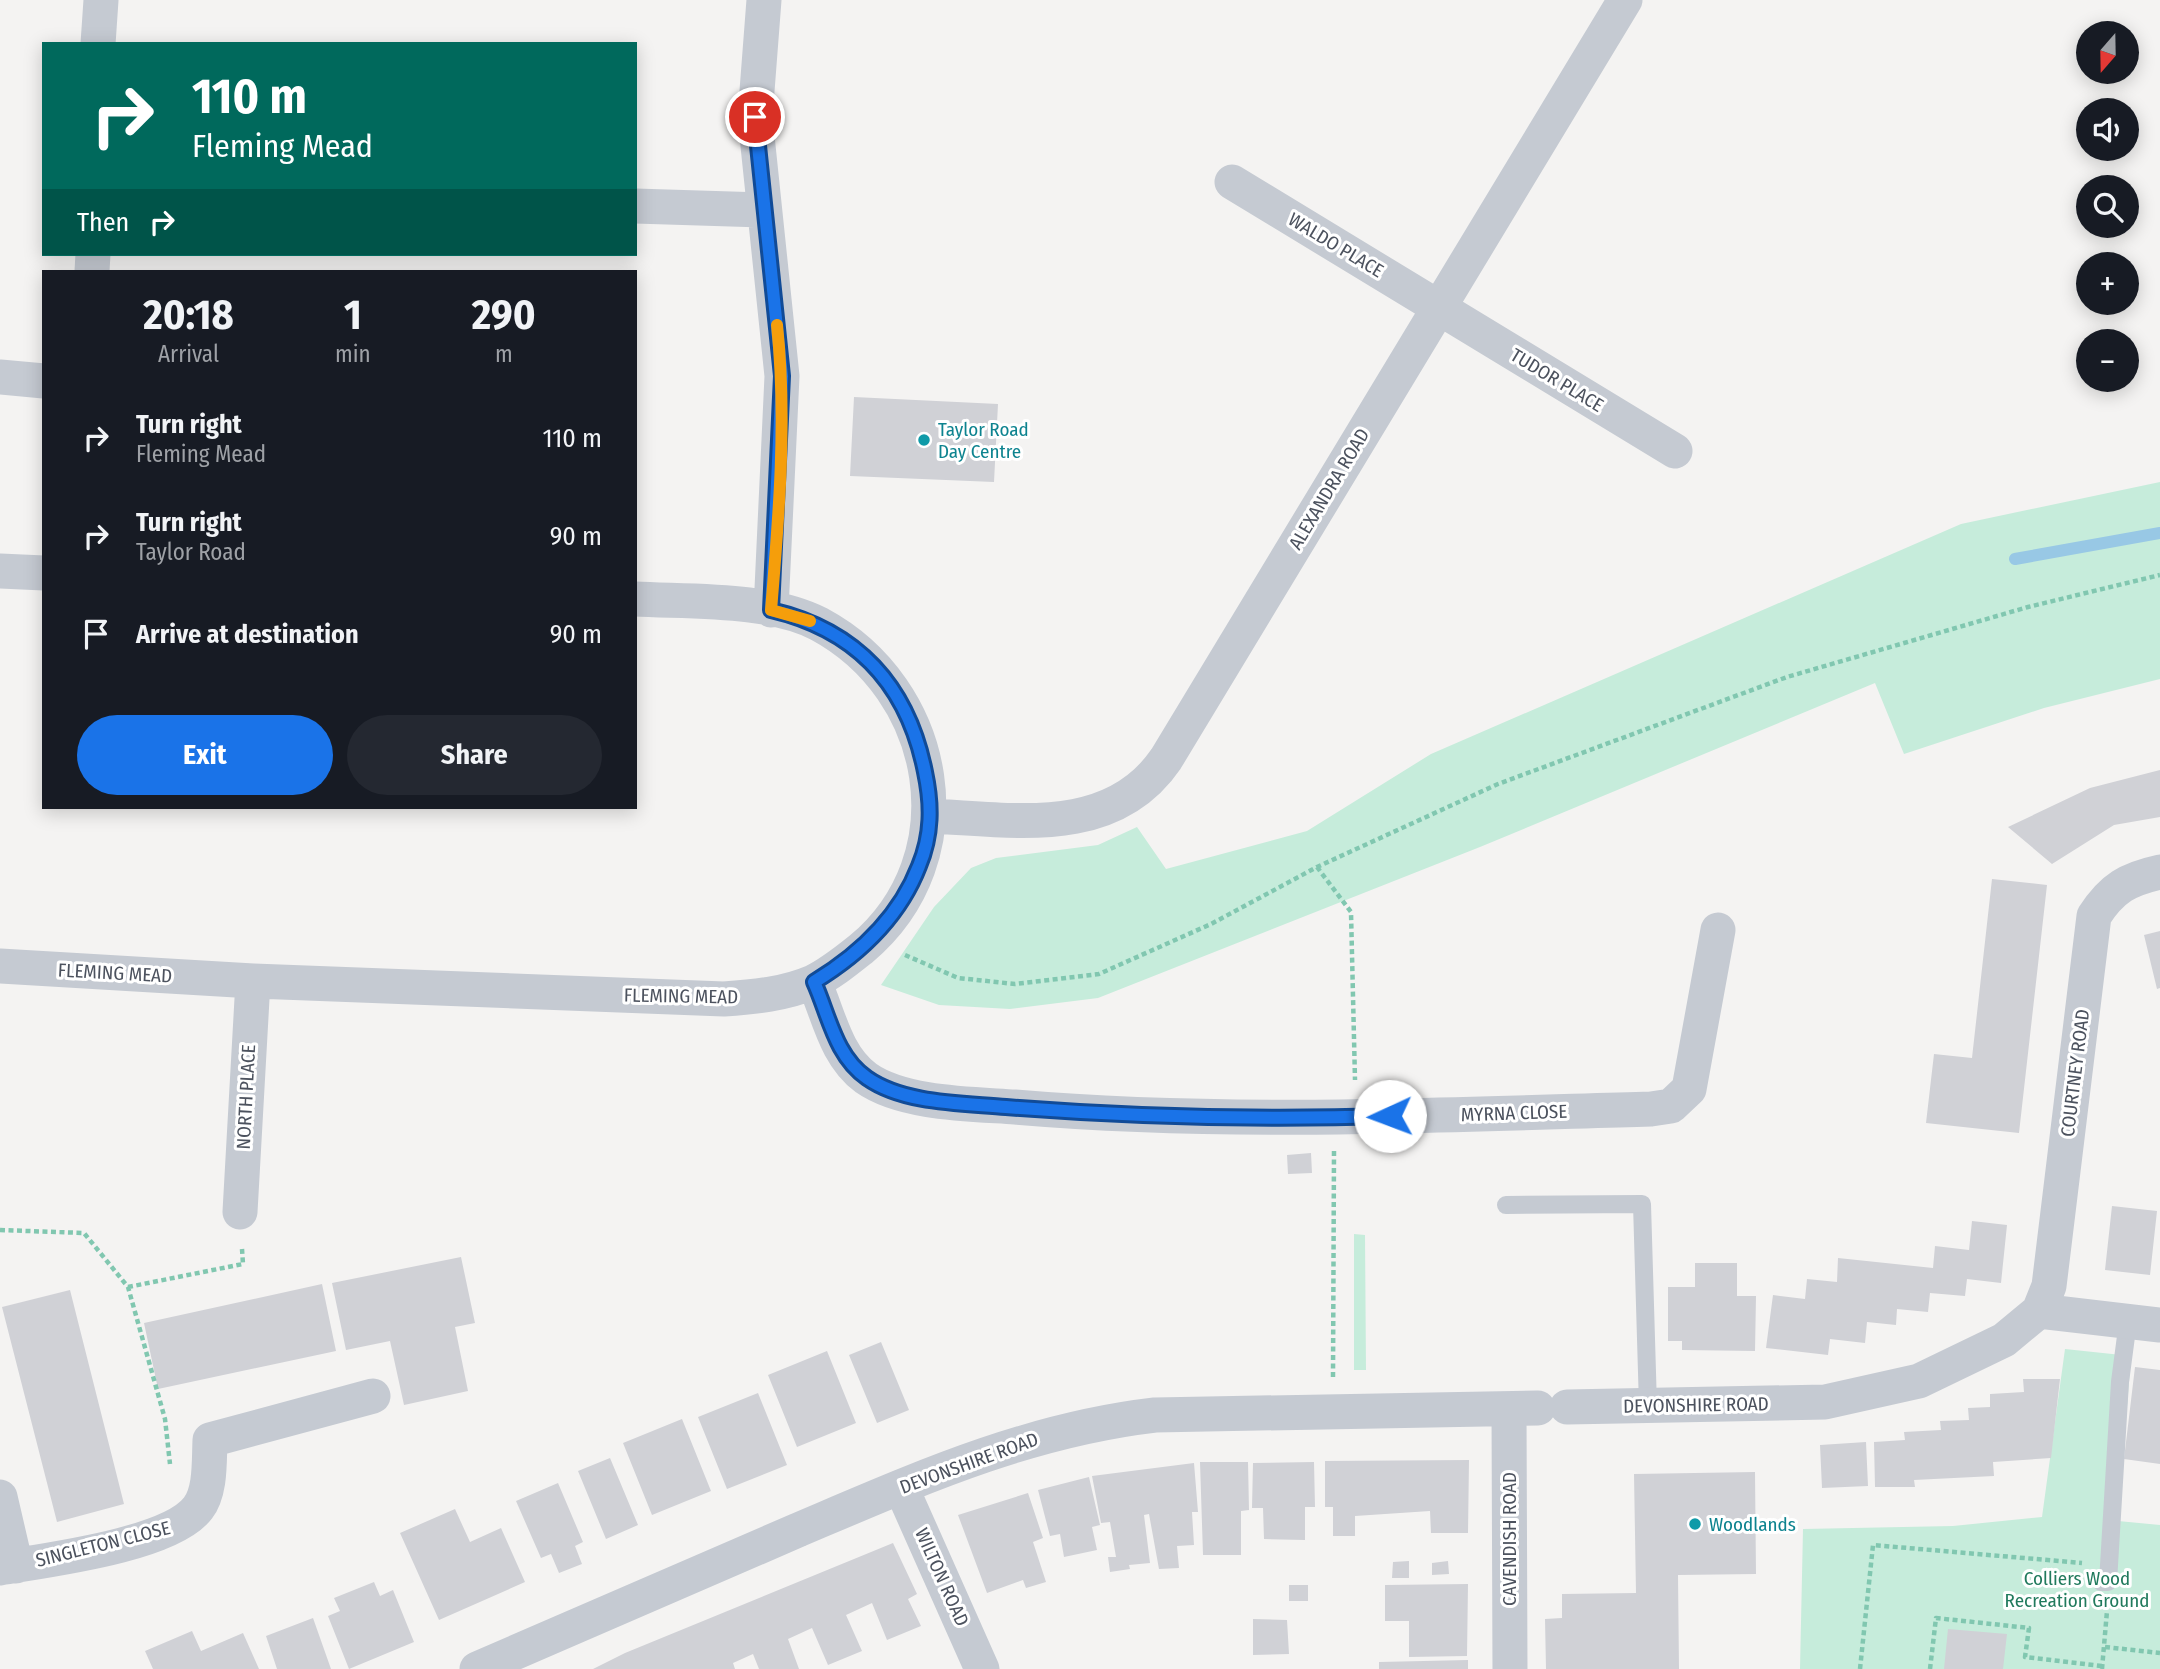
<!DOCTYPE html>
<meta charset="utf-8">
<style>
:root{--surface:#171b24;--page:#242831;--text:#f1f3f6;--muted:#9ea1a6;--accent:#1a73e8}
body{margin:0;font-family:"Fira Sans Condensed",sans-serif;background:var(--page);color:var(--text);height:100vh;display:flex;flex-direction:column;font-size:26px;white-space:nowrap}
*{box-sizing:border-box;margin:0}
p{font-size:23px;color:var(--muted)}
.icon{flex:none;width:38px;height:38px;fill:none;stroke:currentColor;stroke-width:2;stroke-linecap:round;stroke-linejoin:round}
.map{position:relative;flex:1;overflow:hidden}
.panel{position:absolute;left:42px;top:270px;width:595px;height:539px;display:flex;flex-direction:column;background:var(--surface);border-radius:0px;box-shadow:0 4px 18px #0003}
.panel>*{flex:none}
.hud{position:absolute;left:42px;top:42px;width:595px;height:214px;border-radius:0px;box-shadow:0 4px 18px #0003;background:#00695c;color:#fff;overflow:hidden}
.needle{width:46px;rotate:200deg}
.tools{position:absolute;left:2076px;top:21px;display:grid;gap:14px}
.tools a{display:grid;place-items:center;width:63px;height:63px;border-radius:50%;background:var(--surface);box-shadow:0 4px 18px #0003;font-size:35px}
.pin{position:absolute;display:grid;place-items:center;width:60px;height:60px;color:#fff;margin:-30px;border:4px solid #fff;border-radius:50%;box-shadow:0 2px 7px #0007}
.me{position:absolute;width:77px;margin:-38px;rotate:268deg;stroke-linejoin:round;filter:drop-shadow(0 0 5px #0008)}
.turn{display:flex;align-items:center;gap:24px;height:147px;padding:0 35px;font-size:32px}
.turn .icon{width:91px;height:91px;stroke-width:2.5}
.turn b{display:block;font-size:49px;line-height:60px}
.then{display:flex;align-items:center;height:66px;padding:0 35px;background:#0003;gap:14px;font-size:26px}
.eta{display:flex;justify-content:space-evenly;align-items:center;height:119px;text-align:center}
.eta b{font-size:42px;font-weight:700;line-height:49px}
.primary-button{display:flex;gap:14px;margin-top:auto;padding:14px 35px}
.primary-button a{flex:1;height:80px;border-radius:42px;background:var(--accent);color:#fff;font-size:28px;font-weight:700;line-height:80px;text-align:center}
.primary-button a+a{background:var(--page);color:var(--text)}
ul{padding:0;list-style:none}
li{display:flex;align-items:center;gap:21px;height:98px;padding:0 35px}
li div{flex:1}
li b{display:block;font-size:26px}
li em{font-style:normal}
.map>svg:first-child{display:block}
.green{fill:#c6ecdb}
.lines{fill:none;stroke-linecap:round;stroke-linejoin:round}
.stream{stroke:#98c8e5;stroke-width:12}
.building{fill:#d0d1d6}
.path{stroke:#81c7b0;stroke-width:4.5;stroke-dasharray:5 3.5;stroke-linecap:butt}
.service{stroke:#c5cad2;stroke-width:18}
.minor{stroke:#c5cad2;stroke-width:35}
.route-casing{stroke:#114b97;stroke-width:18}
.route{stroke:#1a73e8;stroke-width:12}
.slow{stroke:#f59e0b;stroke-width:12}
.culture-dot{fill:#0f9aa8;stroke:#fff;stroke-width:2.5}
.labels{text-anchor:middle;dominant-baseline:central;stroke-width:6;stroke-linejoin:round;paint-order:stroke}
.street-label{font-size:19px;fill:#4c525e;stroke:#fff}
.culture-label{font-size:19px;fill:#0d838f;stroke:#fff;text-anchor:start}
.park-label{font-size:19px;fill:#217a5d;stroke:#fff}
</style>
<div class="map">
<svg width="2160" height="1669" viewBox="0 0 2160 1669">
<rect width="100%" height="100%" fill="#f4f3f2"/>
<!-- green -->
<path class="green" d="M2160,482V679L2044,708L1904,754L1875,683L1480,847L1098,998L1010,1009L939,1005L881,985L934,907L971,868L996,858L1098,845L1137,827L1166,869L1307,831L1431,754L1961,524Z
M1354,1234L1365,1235L1366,1370H1354Z
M2065,1349L2131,1356L2118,1521L2160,1525V1669H1800L1803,1529L1953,1526L2042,1517Z"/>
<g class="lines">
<!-- stream -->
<path class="stream" d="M2015,559L2160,533"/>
</g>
<!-- building -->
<path class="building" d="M854,397L998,404L994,482L850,476Z
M2160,770V817L2114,825L2052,864L2008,827L2090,788Z
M1992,879L2047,885L2019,1133L1926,1123L1934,1054L1972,1058Z
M2160,931V988L2157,989L2144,935Z
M1311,1153L1312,1173L1288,1174L1287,1155Z
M2112,1206L2157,1211L2150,1275L2105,1270Z
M1972,1221L2007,1225L2001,1283L1967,1279L1965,1296L1930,1293L1928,1312L1897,1309L1896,1325L1867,1322L1865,1343L1830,1339L1828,1355L1766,1348L1773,1295L1805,1299L1807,1279L1837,1282L1838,1258L1933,1268L1935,1246L1969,1250Z
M461,1257L475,1323L455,1327L468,1391L404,1405L390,1341L346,1350L332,1283Z
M1695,1263H1737V1296H1756L1755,1351L1682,1350V1341H1668V1287H1695Z
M322,1284L336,1351L158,1389L144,1323Z
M70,1290L124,1504L57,1522L2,1307Z
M881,1342L909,1410L877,1423L849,1355Z
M827,1351L856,1423L797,1447L768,1375Z
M2135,1367L2160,1370V1464L2124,1459Z
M2023,1379H2060L2051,1458L1993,1462L1994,1476L1914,1480L1915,1487H1875L1874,1442L1905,1440L1904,1432L1941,1430L1940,1421L1969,1420L1968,1408L1990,1407V1394L2024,1392Z
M758,1393L787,1465L727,1489L698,1417Z
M682,1419L711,1491L652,1515L623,1443Z
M1866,1442L1868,1486L1822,1488L1820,1445Z
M610,1458L638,1525L606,1539L578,1471Z
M1469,1460L1468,1533H1431L1430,1511L1355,1516V1536H1333V1507H1325V1461Z
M1200,1462H1248L1249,1510L1241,1511V1555H1203Z
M1314,1462L1315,1507H1305V1540L1264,1539L1263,1508H1252L1253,1463Z
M1194,1463L1198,1512H1192L1194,1545L1177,1546L1179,1568L1159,1569L1149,1514L1144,1515L1150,1563L1129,1565L1130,1569L1110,1572L1108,1557H1116L1110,1522L1101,1523L1092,1476Z
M1755,1472L1756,1574L1678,1575L1679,1669H1546L1545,1619L1562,1618V1594L1636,1593L1634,1474Z
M1089,1477L1100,1525L1092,1527L1097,1550L1064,1557L1060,1534L1050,1536L1038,1490Z
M558,1483L583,1542L575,1546L582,1564L559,1573L551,1554L541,1558L516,1501Z
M1028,1493L1043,1538L1033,1542L1046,1582L1026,1588L1023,1580L987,1593L958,1515Z
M455,1509L470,1542L501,1528L525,1582L439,1620L400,1533Z
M893,1543L917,1594L908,1599L921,1626L887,1640L872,1603L846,1615L862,1651L828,1665L812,1628L788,1639L799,1669H759L753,1654L733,1663L735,1669H593L625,1653Z
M1409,1561V1578H1392L1393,1562Z
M1448,1561L1449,1574L1432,1575V1563Z
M374,1582L380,1596L393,1590L414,1642L349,1669L328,1616L340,1611L334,1598Z
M1468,1584L1467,1656L1409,1657V1621H1385V1585Z
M1289,1585H1308V1601H1289Z
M313,1618L331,1669H277L266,1636Z
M1253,1619L1287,1620L1289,1654L1253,1655Z
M1948,1629L2007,1634L2003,1669H1944Z
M192,1631L201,1651L243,1633L259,1669H153L145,1651Z
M1468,1660V1669H1379V1662Z"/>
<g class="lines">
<!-- path -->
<path class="path" d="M1317,867L1351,912L1355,1080
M905,955L958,978L1015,984L1099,974L1211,924L1317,867L1498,784L1787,677L2028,607L2160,575
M0,1230L84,1233L128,1287L165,1419L170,1464
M128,1287L243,1264L242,1249
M1333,1377L1334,1151
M2105,1647L2160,1653
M1860,1669L1873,1545L2082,1563
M1930,1669L1936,1618L2029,1628L2025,1657L2102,1666
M2102,1669L2107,1611"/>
<!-- service -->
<path class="service" d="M1506,1205L1642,1204L1648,1406
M2101,1582H2108L2120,1382L2128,1321"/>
<!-- minor -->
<path class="minor" d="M764,0L755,117L782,376L771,610
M98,44L101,0
M1232,182L1675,451
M635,206L763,210
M92,271L93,254
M0,377L44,381
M0,571L44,573
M931,816C1015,820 1112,838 1166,759L1625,0
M0,966L253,981L724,999C754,997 785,994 813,982C830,974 846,961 861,949C971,857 940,689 819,624C769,598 690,602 635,599
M814,982C829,1015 835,1055 866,1078C903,1104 971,1104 1015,1107C1227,1125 1440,1115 1651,1109L1671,1106L1689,1089L1718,930
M240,1212L253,981
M2039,1311L2049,1286L2094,916C2112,888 2128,879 2160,872
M1567,1407L1825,1402L1919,1381L2004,1340L2039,1311L2160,1325
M1509,1410L1510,1669
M901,1487L982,1669
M0,1497L16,1566
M0,1568C47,1560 170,1545 198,1508C211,1491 209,1461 210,1440L373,1396
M477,1669C584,1622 691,1576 798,1530C916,1480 1026,1430 1155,1415L1538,1408"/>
</g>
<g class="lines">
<!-- route casing -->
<g class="route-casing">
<path id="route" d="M755,117L782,376L771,610C857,630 908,686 925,772C932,805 932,835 919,866C899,918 860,954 814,982C829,1015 835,1056 867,1078C904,1104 962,1103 1006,1107C1133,1117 1262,1120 1390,1116"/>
</g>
<!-- route -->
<use href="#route" class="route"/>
<!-- slow -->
<path class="slow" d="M777,325C787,419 779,515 771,610L810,621"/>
</g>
<!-- markers -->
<g class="culture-dot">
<circle cx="924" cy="440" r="7"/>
<circle cx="1695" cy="1524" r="7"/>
</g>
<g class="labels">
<!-- street labels -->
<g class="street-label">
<text transform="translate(1336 245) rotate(31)">WALDO PLACE</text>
<text transform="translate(1557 380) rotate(31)">TUDOR PLACE</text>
<text transform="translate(1329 489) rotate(-59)">ALEXANDRA ROAD</text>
<text transform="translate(115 973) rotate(3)">FLEMING MEAD</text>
<text transform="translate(681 996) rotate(1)">FLEMING MEAD</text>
<text transform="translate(2075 1073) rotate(-83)">COURTNEY ROAD</text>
<text transform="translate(246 1097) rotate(-87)">NORTH PLACE</text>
<text transform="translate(1514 1113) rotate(-2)">MYRNA CLOSE</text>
<text transform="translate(1696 1405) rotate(-1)">DEVONSHIRE ROAD</text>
<text transform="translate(969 1463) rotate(-20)">DEVONSHIRE ROAD</text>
<text transform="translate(1509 1539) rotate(-90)">CAVENDISH ROAD</text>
<text transform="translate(103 1544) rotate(-14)">SINGLETON CLOSE</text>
<text transform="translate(942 1577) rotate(66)">WILTON ROAD</text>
</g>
<!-- culture labels -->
<g class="culture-label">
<text x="938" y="429">Taylor Road<tspan x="938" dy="22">Day Centre</tspan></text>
<text x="1709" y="1524">Woodlands</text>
</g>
<!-- park labels -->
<g class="park-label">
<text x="2077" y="1578">Colliers Wood<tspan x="2077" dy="22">Recreation Ground</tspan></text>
</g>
</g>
</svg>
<div class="tools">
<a><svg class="needle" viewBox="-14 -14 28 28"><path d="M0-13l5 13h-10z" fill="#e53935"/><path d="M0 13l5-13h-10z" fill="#9ea1a6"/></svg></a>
<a><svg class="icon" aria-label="sound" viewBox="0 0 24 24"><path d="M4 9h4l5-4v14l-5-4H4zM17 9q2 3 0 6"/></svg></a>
<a><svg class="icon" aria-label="search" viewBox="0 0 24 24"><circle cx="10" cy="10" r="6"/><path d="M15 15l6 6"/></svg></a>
<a>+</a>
<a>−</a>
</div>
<div class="pin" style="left:755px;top:117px;background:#d93025"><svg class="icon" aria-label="arrive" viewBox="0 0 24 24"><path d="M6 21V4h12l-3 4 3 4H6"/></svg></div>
<svg class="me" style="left:1390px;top:1116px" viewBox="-20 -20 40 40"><circle r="19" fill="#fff"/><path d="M0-13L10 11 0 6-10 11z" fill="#1a73e8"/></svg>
<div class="hud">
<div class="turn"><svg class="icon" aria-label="right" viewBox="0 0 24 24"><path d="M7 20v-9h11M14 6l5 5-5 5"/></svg><div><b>110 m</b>Fleming Mead</div></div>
<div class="then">Then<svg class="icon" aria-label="right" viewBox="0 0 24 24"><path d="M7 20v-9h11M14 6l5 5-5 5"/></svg></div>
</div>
<section class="panel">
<div class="eta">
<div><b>20:18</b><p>Arrival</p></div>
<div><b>1</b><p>min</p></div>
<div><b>290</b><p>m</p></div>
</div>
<ul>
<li><svg class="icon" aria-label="right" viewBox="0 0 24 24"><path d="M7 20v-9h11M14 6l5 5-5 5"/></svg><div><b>Turn right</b><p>Fleming Mead</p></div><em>110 m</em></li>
<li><svg class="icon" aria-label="right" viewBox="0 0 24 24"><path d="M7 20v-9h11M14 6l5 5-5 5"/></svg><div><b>Turn right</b><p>Taylor Road</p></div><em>90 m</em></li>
<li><svg class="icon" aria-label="arrive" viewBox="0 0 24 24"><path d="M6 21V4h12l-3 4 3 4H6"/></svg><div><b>Arrive at destination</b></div><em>90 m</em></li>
</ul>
<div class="primary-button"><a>Exit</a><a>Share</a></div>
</section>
</div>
